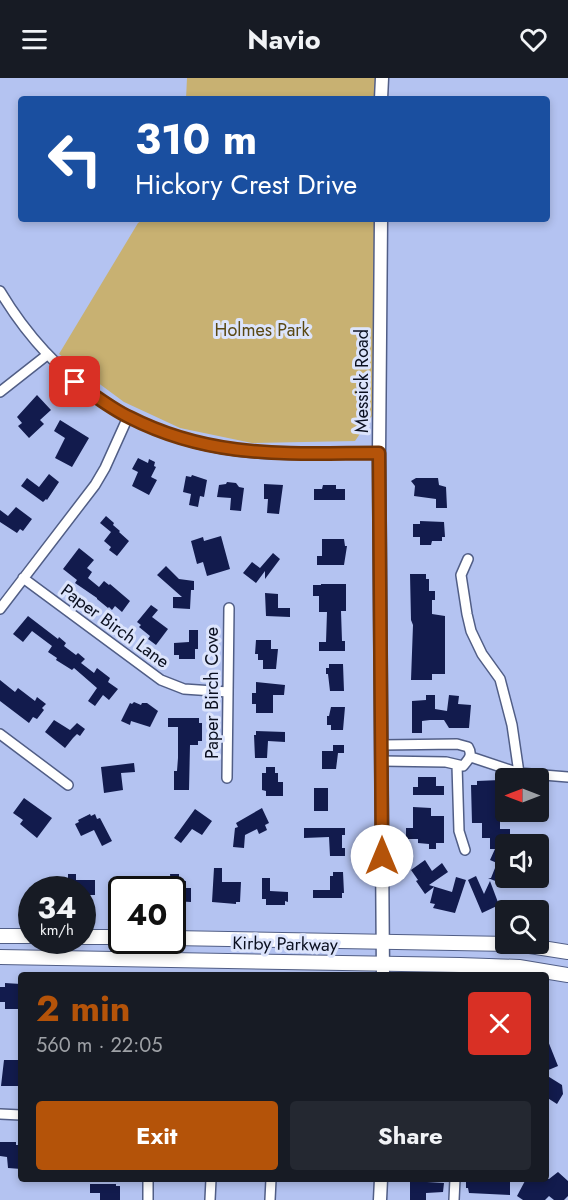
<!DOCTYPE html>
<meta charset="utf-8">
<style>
:root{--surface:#171b24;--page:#242831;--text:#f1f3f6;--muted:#9ea1a6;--accent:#b45309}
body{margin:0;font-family:Jost,sans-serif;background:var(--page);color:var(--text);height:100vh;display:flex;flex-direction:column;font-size:22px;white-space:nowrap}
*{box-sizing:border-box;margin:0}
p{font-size:20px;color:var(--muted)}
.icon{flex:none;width:33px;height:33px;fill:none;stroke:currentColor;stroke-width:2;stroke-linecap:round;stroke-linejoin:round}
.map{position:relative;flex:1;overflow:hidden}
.details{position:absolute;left:18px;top:894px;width:531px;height:210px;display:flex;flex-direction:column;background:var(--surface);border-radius:6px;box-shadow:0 3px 9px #0003}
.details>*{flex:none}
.top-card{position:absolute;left:18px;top:18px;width:532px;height:126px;border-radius:6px;box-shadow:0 3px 9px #0003;background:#1a4fa0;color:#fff;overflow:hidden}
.needle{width:39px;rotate:270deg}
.buttons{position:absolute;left:495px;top:690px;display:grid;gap:12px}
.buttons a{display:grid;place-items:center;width:54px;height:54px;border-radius:6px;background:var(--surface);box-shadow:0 3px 9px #0003;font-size:30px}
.speed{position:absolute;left:18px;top:798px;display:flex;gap:12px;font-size:30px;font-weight:700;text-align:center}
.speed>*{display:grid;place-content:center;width:78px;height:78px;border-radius:50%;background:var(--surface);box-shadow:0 3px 9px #0003;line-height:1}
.speed small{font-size:15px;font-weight:400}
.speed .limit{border:3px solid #111;border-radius:9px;background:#fff;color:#111}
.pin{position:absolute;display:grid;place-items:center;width:51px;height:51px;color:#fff;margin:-26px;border-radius:12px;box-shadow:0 3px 9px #0006}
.me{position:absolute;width:66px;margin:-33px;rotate:0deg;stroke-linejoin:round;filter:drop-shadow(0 0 4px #0008)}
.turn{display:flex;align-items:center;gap:21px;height:126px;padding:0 18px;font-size:27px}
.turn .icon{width:78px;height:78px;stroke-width:2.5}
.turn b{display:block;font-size:42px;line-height:51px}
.round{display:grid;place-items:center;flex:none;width:63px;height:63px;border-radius:6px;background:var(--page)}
.headline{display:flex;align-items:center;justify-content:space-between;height:102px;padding:0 18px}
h1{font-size:36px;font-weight:700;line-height:45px;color:var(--accent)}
.primary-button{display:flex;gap:12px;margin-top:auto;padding:12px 18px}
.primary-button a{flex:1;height:69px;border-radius:6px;background:var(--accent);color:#fff;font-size:24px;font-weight:700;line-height:69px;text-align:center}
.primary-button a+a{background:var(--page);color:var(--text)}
header{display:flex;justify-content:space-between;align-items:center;height:78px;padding:0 18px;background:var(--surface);font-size:27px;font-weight:700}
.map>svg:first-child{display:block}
.green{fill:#c8b172}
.building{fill:#121b4d}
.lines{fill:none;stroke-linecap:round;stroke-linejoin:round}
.minor-casing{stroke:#515e86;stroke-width:12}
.tertiary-casing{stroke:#515e86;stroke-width:15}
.secondary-casing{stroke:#515e86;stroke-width:16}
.minor{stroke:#fff;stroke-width:9}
.tertiary{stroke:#fff;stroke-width:12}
.secondary{stroke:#fff;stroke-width:14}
.route-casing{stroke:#753606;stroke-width:15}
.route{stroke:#b45309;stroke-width:10}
.labels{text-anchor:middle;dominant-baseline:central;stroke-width:6;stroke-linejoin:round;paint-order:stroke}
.park-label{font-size:18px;fill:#5a4813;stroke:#dce4fc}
.street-label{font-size:18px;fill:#0b1020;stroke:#dce4fc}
</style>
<header><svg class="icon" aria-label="menu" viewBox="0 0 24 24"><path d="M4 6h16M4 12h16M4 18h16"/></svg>Navio<svg class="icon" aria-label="heart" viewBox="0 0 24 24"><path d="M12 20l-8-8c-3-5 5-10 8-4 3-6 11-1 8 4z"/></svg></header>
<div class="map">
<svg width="568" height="1122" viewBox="0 0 568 1122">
<rect width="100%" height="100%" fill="#b4c3f1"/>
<!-- green -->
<path class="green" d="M187,0H376V21H186Z
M144,141H375L372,338L355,363L252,365L180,350L124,324L59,276L138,145Z"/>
<!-- building -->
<path class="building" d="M37,317L51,332L40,342L44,346L29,360L18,348L22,345L17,339Z
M60,342L89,360L72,389L55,380L65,360L54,353Z
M138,380L148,385L149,381L155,384L154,388L156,389L151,399L157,402L149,417L132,408L138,394L132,391Z
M49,396L59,404L47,422L46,421L43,424L21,408L27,400L39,409Z
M192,397L207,402L204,419L200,418L198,429L189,427L191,416L183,414L186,398L191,399Z
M416,400H438L439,407L446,409L447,430H436V421L414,418L415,408L411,403Z
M227,404L236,405L239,409L244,410L241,433L230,432L231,420L217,419L219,407L226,406Z
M264,406L283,407L279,436L267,435L268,421H264Z
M323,407H336V411H345V422H314V411H322Z
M16,429L32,441L23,453L20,451L17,455L0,444V432L8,438Z
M106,438L114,445L113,447L120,453L119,454L129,463L117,478L109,472L111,469L104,463L111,454L100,445Z
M420,443L444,444L445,459H442V463H432L431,467H420V459H413V446H420Z
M221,458L230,491L207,498L203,484L197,486L191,463L203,459L204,463Z
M322,461H344L345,468H347L344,487H317V478H322Z
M79,470L94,482L87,490L92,494L88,500L99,509L104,503L109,507L110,506L130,523L122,534L115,528L112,532L109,529L108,530L97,521V520L75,505L77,502L63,491Z
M273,475L280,481L265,501V493L256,505L243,495L252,484L260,490Z
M166,488L179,501L194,503V512H191L190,531L173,530V519H182L157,497Z
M410,496H426V501H429V513H435V522H432V536L445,538V596H432V602H411L413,547L411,542Z
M321,506H346V533H341L342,563H345V573H319V564H326L327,534H319V518H313V507H321Z
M265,515L278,516V530H290V539L266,538Z
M151,527L158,532L152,539L168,551L156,567L148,561L150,558L139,549L141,547L137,544Z
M28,538L58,561L59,559L66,565L64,568L76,577L78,575L85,581L81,585L94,595L97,590L110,600L108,604L118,611L109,622L103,617L95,628L88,623L97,610L74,590L72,592L56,582L57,580L48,574L52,568L32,553L23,564L13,556Z
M189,552H198V571H195V581H179V577H174V565L189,564Z
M256,562H271V571H278L276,591H263V582H258V576H255Z
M329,586H343L344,613H330L328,596H326V590H329Z
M0,602L15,614L18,610L35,623L37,619L46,626L42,630L44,632L37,641L33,639L29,645L0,623Z
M256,604L285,607L284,617H273V635H256V626H252V615H256Z
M426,617H435V631L447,633L449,617L459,618L458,626L471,627L469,650H449L444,642H430L422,643V655H412V623L426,622Z
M134,624L141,627L142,625H147L158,633L150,649L131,643L130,647L121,643L130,625L132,626Z
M331,629H345L343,652H331V647H327V638H329Z
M168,640H199V645H202V663H198V667H190L189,712H174V693H177L178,680V649H168Z
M54,642L70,652L77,645L85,651L80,658L77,656L73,660L65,670L45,654Z
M256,653L285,654V664L268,663L267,680H255L254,657H256Z
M333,667H344V675H338L336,691H322V673H333Z
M134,685L135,694L121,695L123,712L104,715L101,689Z
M266,689H275V695H278V704H283V718H266V713L262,712V695H266Z
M418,699H436V708H444V717H413V709H418Z
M500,702L499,724H503V732H500V751H510V766H506V800H512L514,804L510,809L488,800H491L497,785L490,782L495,771H490V760H482V745H472L471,707H477V703Z
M314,710H328V733H314Z
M24,720L52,740L37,760L20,746L23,742L13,735Z
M413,729L431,730V738H444V765H436V771H429V766L418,765V761H406V750H413Z
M262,730L269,745L265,747L267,752L259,756L257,751L245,757L244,770L233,769L235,750L238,749L236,745Z
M195,731L212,743L202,757L192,751L181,765L174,760Z
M90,736L91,738L95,736L97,741L100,740L112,763L102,768L94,752L81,758L75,746L79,744L78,742Z
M304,750H345V757H342V770H345V778H330L329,759L304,760Z
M425,782L432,793L442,785L448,794L429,807L452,814L456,799L466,802L455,835L433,830L435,826L430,825L434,809L425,816L416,803L418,802L411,792Z
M214,790H222V804H241L240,824H236V826L212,824Z
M333,794H343L344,815H342V820H313V812H330V798H333Z
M68,796H76V802H95V817H82V812H68Z
M170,796H179V803H186V810H191V824L172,823Z
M476,798L484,816L490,803L499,827L482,835L468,802Z
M262,800H270V813L288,814V824L285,823V827H266V821H262Z
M5,905L21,906V931H5V924H0V909H5Z
M546,958L558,988L546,993Z
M4,982H21V1008H1Z
M546,997L562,1007L563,1016L557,1026L546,1019Z
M0,1064H16V1067H21V1091L8,1090L7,1079L0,1078Z
M558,1094L568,1103V1118L564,1122H554L549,1118L545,1122H523L517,1118L526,1101H549Z
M410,1101H427V1104L444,1105L443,1114L426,1115V1122H410Z
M466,1101H510V1117L469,1115L468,1110H466Z
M90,1106H116V1108H120V1122H100V1115H90Z"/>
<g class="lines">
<!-- minor casing -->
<g class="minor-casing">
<path id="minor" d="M0,213C52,300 135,361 238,373C284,379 332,375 379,375
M0,314L47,277
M468,481L461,497L467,536L471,553L482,576L500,601L512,647L519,695
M23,500L161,602L184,611L228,614
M0,531L95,407L105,390L128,339
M0,656L68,707
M382,667L457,666L468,669C473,677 469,681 463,688L446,684L382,683
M471,679L519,695L568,699
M457,687L459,753L465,772
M227,700L229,530
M0,1036L21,1037
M148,1122V1101
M210,1122L211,1101
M270,1122L271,1101
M454,1122L455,1101"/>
</g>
<!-- tertiary casing -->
<g class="tertiary-casing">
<path id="tertiary" d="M381,21L382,0
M381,141L379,375L383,897
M380,1122L381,1101"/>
</g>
<!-- secondary casing -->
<g class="secondary-casing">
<path id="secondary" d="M0,858H32
M82,859H122
M172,860L517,866L568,874
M0,879L460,887L519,889L568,897"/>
</g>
<!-- minor -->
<use href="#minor" class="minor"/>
<!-- tertiary -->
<use href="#tertiary" class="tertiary"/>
<!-- secondary -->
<use href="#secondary" class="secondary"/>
</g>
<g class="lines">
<!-- route casing -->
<g class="route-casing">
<path id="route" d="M75,304C93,316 110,330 129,339C213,382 289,375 379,375L382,778"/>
</g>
<!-- route -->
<use href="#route" class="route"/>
</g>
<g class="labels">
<!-- park labels -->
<g class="park-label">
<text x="262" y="252">Holmes Park</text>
</g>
<!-- street labels -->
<g class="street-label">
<text transform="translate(362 303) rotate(-90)">Messick Road</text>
<text transform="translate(115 548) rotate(36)">Paper Birch Lane</text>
<text transform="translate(212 615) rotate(-90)">Paper Birch Cove</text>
<text transform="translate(285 866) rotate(1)">Kirby Parkway</text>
</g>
</g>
</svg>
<div class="buttons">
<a><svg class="needle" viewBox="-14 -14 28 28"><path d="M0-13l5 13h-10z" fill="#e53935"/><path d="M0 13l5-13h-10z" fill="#9ea1a6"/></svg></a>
<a><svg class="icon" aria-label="sound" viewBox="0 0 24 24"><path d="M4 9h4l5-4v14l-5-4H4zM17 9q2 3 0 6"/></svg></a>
<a><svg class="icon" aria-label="search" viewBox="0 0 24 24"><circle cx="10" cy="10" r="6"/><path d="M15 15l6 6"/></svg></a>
</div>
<div class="speed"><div>34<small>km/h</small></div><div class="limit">40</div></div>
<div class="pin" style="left:75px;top:304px;background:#d93025"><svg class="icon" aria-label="arrive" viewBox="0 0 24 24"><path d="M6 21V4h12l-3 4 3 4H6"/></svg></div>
<svg class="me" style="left:382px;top:778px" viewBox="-20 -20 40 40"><circle r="19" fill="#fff"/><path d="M0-13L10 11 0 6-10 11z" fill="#b45309"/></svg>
<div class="top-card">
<div class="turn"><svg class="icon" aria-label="left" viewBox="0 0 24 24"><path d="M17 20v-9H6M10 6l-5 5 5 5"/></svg><div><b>310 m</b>Hickory Crest Drive</div></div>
</div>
<section class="details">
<div class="headline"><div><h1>2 min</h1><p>560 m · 22:05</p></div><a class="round" style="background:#d93025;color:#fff"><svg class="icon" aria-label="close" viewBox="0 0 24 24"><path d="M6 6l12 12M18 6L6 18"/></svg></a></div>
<div class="primary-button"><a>Exit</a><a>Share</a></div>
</section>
</div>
